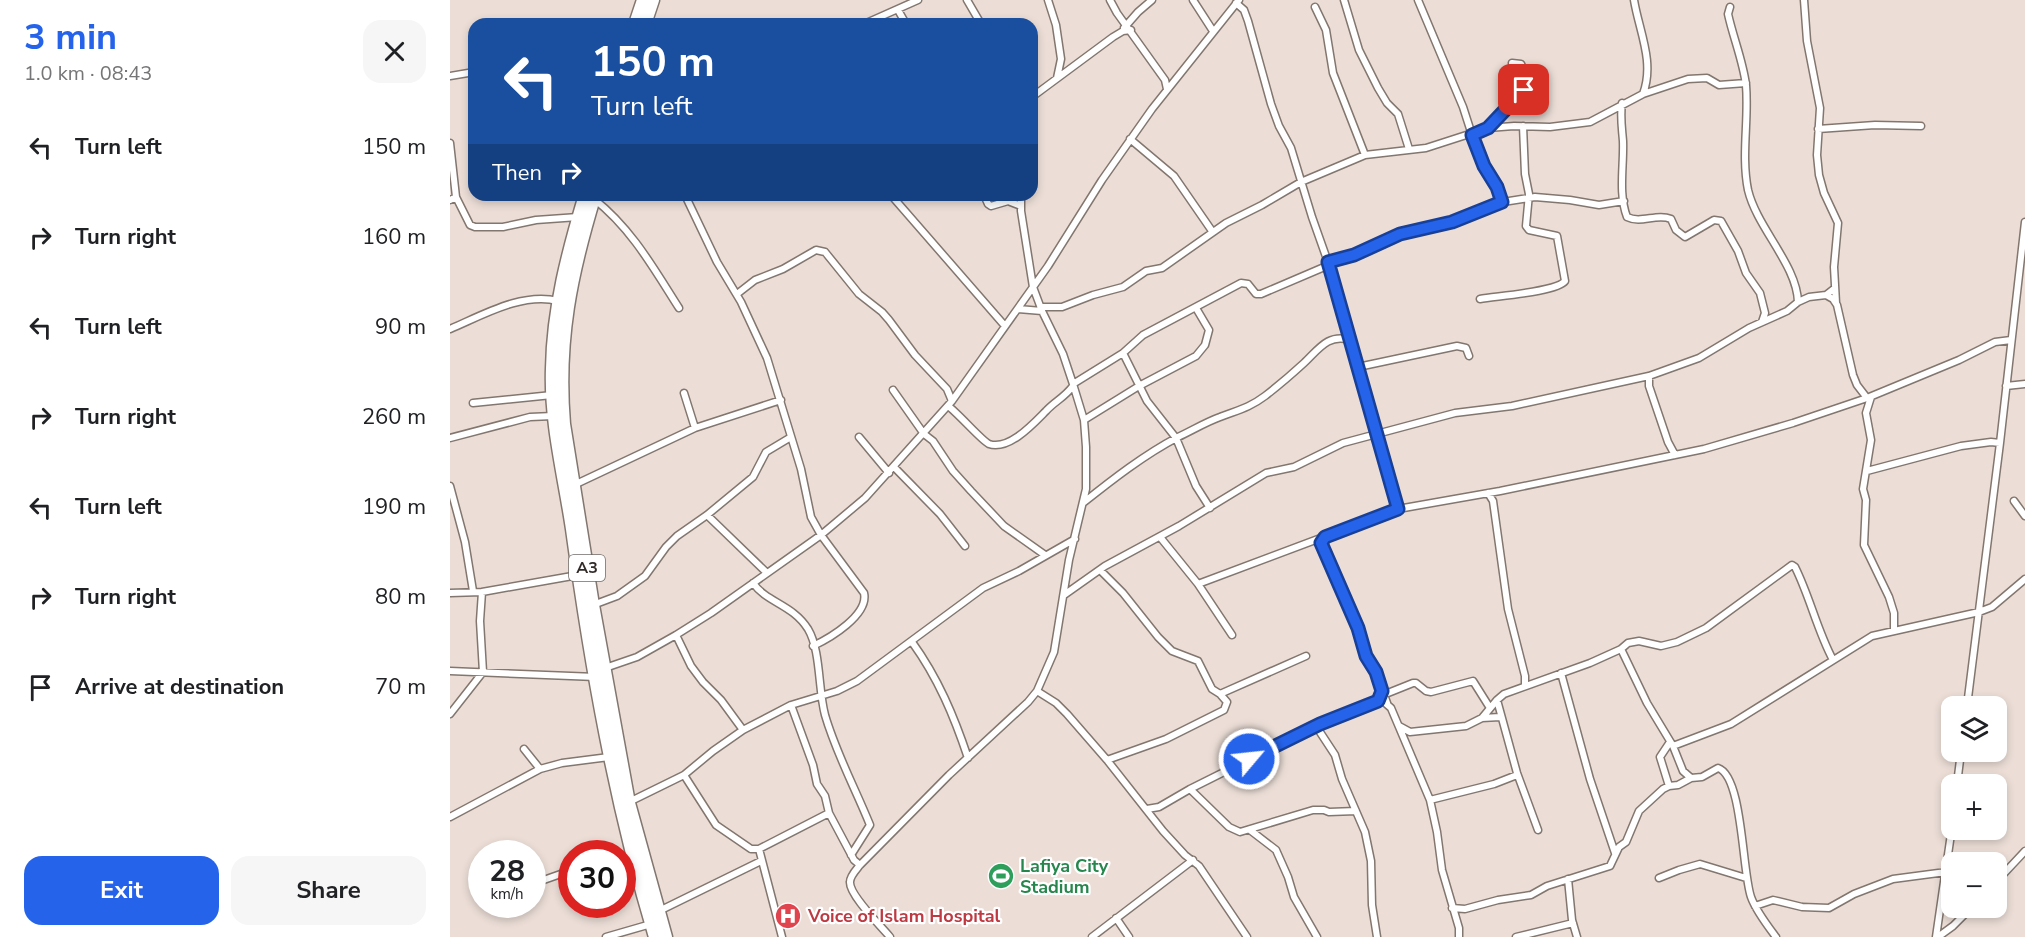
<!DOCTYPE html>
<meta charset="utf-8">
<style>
:root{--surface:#fff;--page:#f6f6f6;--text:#202124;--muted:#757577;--accent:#2563eb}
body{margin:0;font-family:"Nunito Sans",sans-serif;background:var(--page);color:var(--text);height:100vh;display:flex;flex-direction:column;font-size:22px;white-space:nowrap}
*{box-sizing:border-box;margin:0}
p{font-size:20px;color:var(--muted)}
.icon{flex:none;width:33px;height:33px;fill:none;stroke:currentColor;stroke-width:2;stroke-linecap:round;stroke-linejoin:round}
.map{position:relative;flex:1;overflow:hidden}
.drawer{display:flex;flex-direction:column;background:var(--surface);width:450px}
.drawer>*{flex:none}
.guide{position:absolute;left:18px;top:18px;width:570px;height:183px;border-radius:18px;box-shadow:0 3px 9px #0003;background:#1a4fa0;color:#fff;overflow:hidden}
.controls{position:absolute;left:1491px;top:696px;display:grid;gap:12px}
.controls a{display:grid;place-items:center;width:66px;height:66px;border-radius:12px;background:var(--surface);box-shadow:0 3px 9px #0003;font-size:30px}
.speed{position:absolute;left:18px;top:840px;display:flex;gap:12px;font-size:30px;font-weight:700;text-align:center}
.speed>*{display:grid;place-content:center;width:78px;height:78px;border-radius:50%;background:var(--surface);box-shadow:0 3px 9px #0003;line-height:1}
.speed small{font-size:15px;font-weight:400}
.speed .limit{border:9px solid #d22;background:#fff;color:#111}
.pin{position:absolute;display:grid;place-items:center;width:51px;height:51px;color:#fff;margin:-26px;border-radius:12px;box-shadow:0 3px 9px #0006}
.me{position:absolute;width:66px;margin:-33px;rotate:62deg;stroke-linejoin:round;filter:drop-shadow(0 0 4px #0008)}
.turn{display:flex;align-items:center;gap:21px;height:126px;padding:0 24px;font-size:27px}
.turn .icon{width:78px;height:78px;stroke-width:2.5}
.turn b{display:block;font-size:42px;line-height:51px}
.then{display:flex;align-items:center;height:57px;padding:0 24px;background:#0003;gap:12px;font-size:22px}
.round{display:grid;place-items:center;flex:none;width:63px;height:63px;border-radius:18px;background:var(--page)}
.summary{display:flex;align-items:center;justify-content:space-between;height:102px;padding:0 24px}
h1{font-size:36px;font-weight:700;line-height:45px;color:var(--accent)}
.button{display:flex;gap:12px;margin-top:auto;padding:12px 24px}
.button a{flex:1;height:69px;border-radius:18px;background:var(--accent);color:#fff;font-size:24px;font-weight:700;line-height:69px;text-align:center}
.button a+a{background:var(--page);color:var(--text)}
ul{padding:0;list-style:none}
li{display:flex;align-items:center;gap:18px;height:90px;padding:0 24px}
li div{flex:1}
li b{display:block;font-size:22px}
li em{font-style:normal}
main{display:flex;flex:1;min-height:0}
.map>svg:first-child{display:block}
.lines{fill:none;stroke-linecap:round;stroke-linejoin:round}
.street-casing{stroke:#82766f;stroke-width:9}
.highway-casing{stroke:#82766f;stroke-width:15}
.street{stroke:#fff;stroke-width:6}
.highway{stroke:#fff;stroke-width:12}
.route-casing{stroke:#184099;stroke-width:15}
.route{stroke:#2563eb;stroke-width:10}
.labels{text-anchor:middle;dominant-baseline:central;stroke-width:4.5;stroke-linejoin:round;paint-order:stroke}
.shield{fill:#fff;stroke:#6f6b68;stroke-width:1.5}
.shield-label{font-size:16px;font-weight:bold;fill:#312b28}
.leisure-label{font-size:18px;font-weight:bold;fill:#27864d;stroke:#fff;text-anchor:start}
.health-label{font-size:18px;font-weight:bold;fill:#be3a42;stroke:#fff;text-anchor:start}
</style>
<main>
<section class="drawer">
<div class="summary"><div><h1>3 min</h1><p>1.0 km · 08:43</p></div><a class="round"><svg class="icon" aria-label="close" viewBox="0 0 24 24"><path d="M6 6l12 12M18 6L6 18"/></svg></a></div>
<ul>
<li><svg class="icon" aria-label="left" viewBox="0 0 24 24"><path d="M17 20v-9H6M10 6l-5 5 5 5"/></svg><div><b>Turn left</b></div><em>150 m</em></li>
<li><svg class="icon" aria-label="right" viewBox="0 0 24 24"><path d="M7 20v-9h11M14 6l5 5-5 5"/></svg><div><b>Turn right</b></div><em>160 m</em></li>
<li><svg class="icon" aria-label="left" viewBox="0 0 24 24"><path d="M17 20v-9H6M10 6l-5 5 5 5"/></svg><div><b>Turn left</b></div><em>90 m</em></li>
<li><svg class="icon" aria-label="right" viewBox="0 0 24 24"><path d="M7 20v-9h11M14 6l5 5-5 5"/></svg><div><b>Turn right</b></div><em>260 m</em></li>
<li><svg class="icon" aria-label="left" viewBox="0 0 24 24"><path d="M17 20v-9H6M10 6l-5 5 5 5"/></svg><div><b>Turn left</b></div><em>190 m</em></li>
<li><svg class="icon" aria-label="right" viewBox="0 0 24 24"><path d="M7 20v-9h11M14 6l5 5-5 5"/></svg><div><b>Turn right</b></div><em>80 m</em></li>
<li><svg class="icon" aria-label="arrive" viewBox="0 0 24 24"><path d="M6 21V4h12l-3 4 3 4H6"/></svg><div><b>Arrive at destination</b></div><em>70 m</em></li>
</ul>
<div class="button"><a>Exit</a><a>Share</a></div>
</section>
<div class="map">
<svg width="1575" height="937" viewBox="0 0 1575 937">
<rect width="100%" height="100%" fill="#ecded7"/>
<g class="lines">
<!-- street casing -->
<g class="street-casing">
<path id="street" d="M517,0L531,24
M598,0L606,25L611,59L607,78
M660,0L667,13L715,80L717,89
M743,0L763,31
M894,0L909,50L928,88L937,103L948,114L959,149
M968,0L1013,107L1022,135L1034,166L1047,187L1052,202
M1184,0C1189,31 1205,62 1193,94
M1354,0L1357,41L1370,108L1367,155L1369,175L1374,193L1388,223L1384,267L1386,303
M786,3L794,10L798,21L821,104L829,126L841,148L862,217L879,265L948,509
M865,7L876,30L883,73L915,155
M1280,7L1278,14C1283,37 1293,61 1296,85C1299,120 1291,155 1298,190C1307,228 1347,265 1348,302
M448,10L456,24
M414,24L468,0
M674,28L688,12L702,0
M0,76L24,72
M582,97L663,37L673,31L681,30
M1172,103C1170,117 1172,128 1173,141C1174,166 1168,193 1177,217C1191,224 1207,213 1221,219L1226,230L1235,237L1264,220L1271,221L1288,251L1296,273L1310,293L1315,313L1312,322
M1039,128L1074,90C1073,81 1076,73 1071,64L1062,63
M1368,129L1425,125L1471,126
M680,139L724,176L762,231
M0,143L6,197
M235,195L267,262L291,302L317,358L351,469L361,517L371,535L414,593C419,615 380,638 363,646
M441,195L555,326
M534,195L538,204L541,206L558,201L571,206
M144,199C182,229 204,269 229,308
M0,200L6,197L20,225L25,227H53L86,220L128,217
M878,262L904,255L950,234L1002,222L1053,202L1085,197L1120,200L1149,205L1174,201
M287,294L305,280L333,269L366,250L375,252L409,294L432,312L439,320L465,355L497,389L502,401
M1376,295L1383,299L1387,305L1403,375L1407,385L1417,398
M1030,299C1046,296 1107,292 1115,281L1107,236L1079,230L1076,226L1079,194L1075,174L1073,126
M591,307H612L643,295L673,287L696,271L712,268L776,223L812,205L851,182L915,155L976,148L1038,128L1064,126L1100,127L1140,122L1193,94L1238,79L1257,78L1269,85L1296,83
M568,309L592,311
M0,329C33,315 72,292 108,301
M673,353L693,335L791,283L798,284L806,294H811L879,265
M908,367L1007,346L1016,348L1019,356
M1199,376V386L1218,442L1225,455
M623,384L673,353L697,401L726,438L746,486L760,508
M1556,386L1575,384
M443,390L474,434L483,441L503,471L521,491L554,526L595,555
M234,393L245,428
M1421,397L1416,413L1421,440L1413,489L1416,500L1414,545L1439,597L1444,613V630
M23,403L102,395
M498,406C508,413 532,441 539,444C559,451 584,423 596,411C605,401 614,398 623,386
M634,420L689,386L746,356L755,345L759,330L746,308
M409,437L439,473
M0,438L80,417L103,416
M444,467L490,514L515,546
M1417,471L1511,446L1541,442L1550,443
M124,485L245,428L331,400
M0,486L15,542L23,591
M1038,493L1043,501L1058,609L1075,676V686
M1564,501L1575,516
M633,503C663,479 694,455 728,437C741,431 756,422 770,417C788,410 799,408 815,396C828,386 842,374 854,363C868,350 878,333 900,340
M257,515L317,573
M710,537L748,584L948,509L1050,491L1254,449L1343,423L1417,398L1509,360L1545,342L1561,340
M867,540L871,543L893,591L916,656L926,672L937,703
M650,570L673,593L708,637L722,651L748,661L762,689L770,694L777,702L774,710L716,739L657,760
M303,583C317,603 342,604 358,629C371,651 368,689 375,715C386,753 405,788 420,825L401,855
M748,584L782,635
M32,592L128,575
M0,593L32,592L30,621L33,672L0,714
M614,595L655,566L729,526L816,473L844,467L893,443L1005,413L1062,406L1199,376L1249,358L1299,328L1337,311L1348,302L1359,297L1376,295L1385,288
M143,605L167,596L195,576L216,547L227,536L257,515L303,477L316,452L341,437
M226,635L241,666L253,682L271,700L293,730
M462,642C488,678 504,716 518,758
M1171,649L1197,703L1223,746
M155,668L187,657L226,635L261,613L371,535L415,498L502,401L598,266L652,180L702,109L789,0
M0,671L146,677
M1111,673L1140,779L1165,853
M587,691L606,703L617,714L657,760L713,831L735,855L749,866L797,937
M770,694L856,656
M933,695L963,683H966L976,691L981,692L1023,681L1040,708
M1047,700L1067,773L1088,830
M341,705L363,765L367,784L375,796L379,813L404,860L410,865
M1517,706L1550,443L1575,222
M1032,718L1050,717
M866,726L885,755L892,779L915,832L921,861L922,905L927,937
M949,726L960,732L1016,726L1032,718L1047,700L1054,694L1140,663L1171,649L1178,643L1189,641L1211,646L1227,642L1256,628L1342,565L1345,567C1360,597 1367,630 1383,660
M74,749L90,769
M234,775L266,825L301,849H309L379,813
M1507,784L1511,752
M1219,786L1210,757L1220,742
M740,789L779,827L790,832L863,810H874L879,812L906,811
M980,800L1044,784L1067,775
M179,802L234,775L263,751L293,730L341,705L387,691L407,681L533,588L569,571L625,539
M697,809L709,807L740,789L870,724L923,702L933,701L941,708L980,800L987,832L992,870L1009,928V937
M0,817L90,769L112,763L159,757
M800,830L826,850L838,877L844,897L867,937
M309,849L332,937
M1209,878L1229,870L1250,864L1296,878
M1118,879L1122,920L1127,937
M88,882L122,870
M1546,882L1575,851
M1305,906L1323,900L1352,907L1379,908L1404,894L1443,879L1496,872
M1002,908L1015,909L1048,900L1081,895L1097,886L1160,866L1169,847L1176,842L1189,811L1213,789L1219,786L1228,785L1241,778
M209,911L311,861
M666,918L679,937
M156,937L201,924
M440,937C431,926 399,895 400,882C400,876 406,870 410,865L499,775L578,702L587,691L604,652L619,560L636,489V447L634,420L623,384L613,354L592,311L583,287L571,211V195
M642,937L743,860
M1066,937L1123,923
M1326,937C1317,925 1306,911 1301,897C1292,872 1293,776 1268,768L1252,777L1241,778L1233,771L1223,746L1281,724L1422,636L1529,612L1542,607L1575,579
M1486,937L1502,827
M1488,937L1503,926L1521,908"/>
</g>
<!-- highway casing -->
<g class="highway-casing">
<path id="highway" d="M185,24L193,0
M195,24L203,0
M135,195C118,252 103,308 102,368C100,423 114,475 122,529C141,667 165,804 205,937
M145,195C121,274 107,340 114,424L143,605L179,803L216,937"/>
</g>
<!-- street -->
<use href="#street" class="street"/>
<!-- highway -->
<use href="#highway" class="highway"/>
</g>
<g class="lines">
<!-- route casing -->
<g class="route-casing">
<path id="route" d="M799,759L870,724L928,701L932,691L926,672L916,656L908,628L871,543L875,537L948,509L878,262L904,255L950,234L1002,222L1052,202L1047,187L1034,166L1022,135L1038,128L1074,90"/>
</g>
<!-- route -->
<use href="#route" class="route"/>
</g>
<!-- icons -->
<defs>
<g id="stadium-disc" transform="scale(1.35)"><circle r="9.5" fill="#2e9e5b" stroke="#fff"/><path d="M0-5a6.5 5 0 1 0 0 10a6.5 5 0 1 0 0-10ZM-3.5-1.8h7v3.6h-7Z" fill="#fff"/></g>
<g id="hospital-disc" transform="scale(1.35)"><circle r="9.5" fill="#e0444e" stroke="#fff"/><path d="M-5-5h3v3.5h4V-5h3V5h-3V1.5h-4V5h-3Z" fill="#fff"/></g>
</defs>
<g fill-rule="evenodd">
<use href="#stadium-disc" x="551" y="876"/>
<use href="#hospital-disc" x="338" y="916"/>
</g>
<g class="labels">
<!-- shield labels -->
<rect class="shield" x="119" y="555" width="36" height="26" rx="4.5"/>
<g class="shield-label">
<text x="137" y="568">A3</text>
</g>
<!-- leisure labels -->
<g class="leisure-label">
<text x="570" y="866">Lafiya City<tspan x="570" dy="21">Stadium</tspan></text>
</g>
<!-- health labels -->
<g class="health-label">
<text x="358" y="916">Voice of Islam Hospital</text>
</g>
</g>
</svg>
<div class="controls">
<a><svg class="icon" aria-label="layers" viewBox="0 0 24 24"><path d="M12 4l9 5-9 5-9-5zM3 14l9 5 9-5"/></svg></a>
<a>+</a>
<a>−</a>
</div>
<div class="speed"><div>28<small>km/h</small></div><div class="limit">30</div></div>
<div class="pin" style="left:1074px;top:90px;background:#d93025"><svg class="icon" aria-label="arrive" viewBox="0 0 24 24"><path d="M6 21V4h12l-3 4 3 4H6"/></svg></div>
<svg class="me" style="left:799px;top:759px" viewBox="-20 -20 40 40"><circle r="17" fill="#2563eb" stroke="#fff" stroke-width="3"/><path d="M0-11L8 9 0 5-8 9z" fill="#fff"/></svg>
<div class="guide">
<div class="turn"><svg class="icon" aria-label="left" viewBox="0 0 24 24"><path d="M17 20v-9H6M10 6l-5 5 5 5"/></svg><div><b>150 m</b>Turn left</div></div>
<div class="then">Then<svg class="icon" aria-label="right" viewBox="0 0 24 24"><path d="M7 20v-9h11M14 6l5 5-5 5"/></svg></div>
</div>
</div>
</main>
